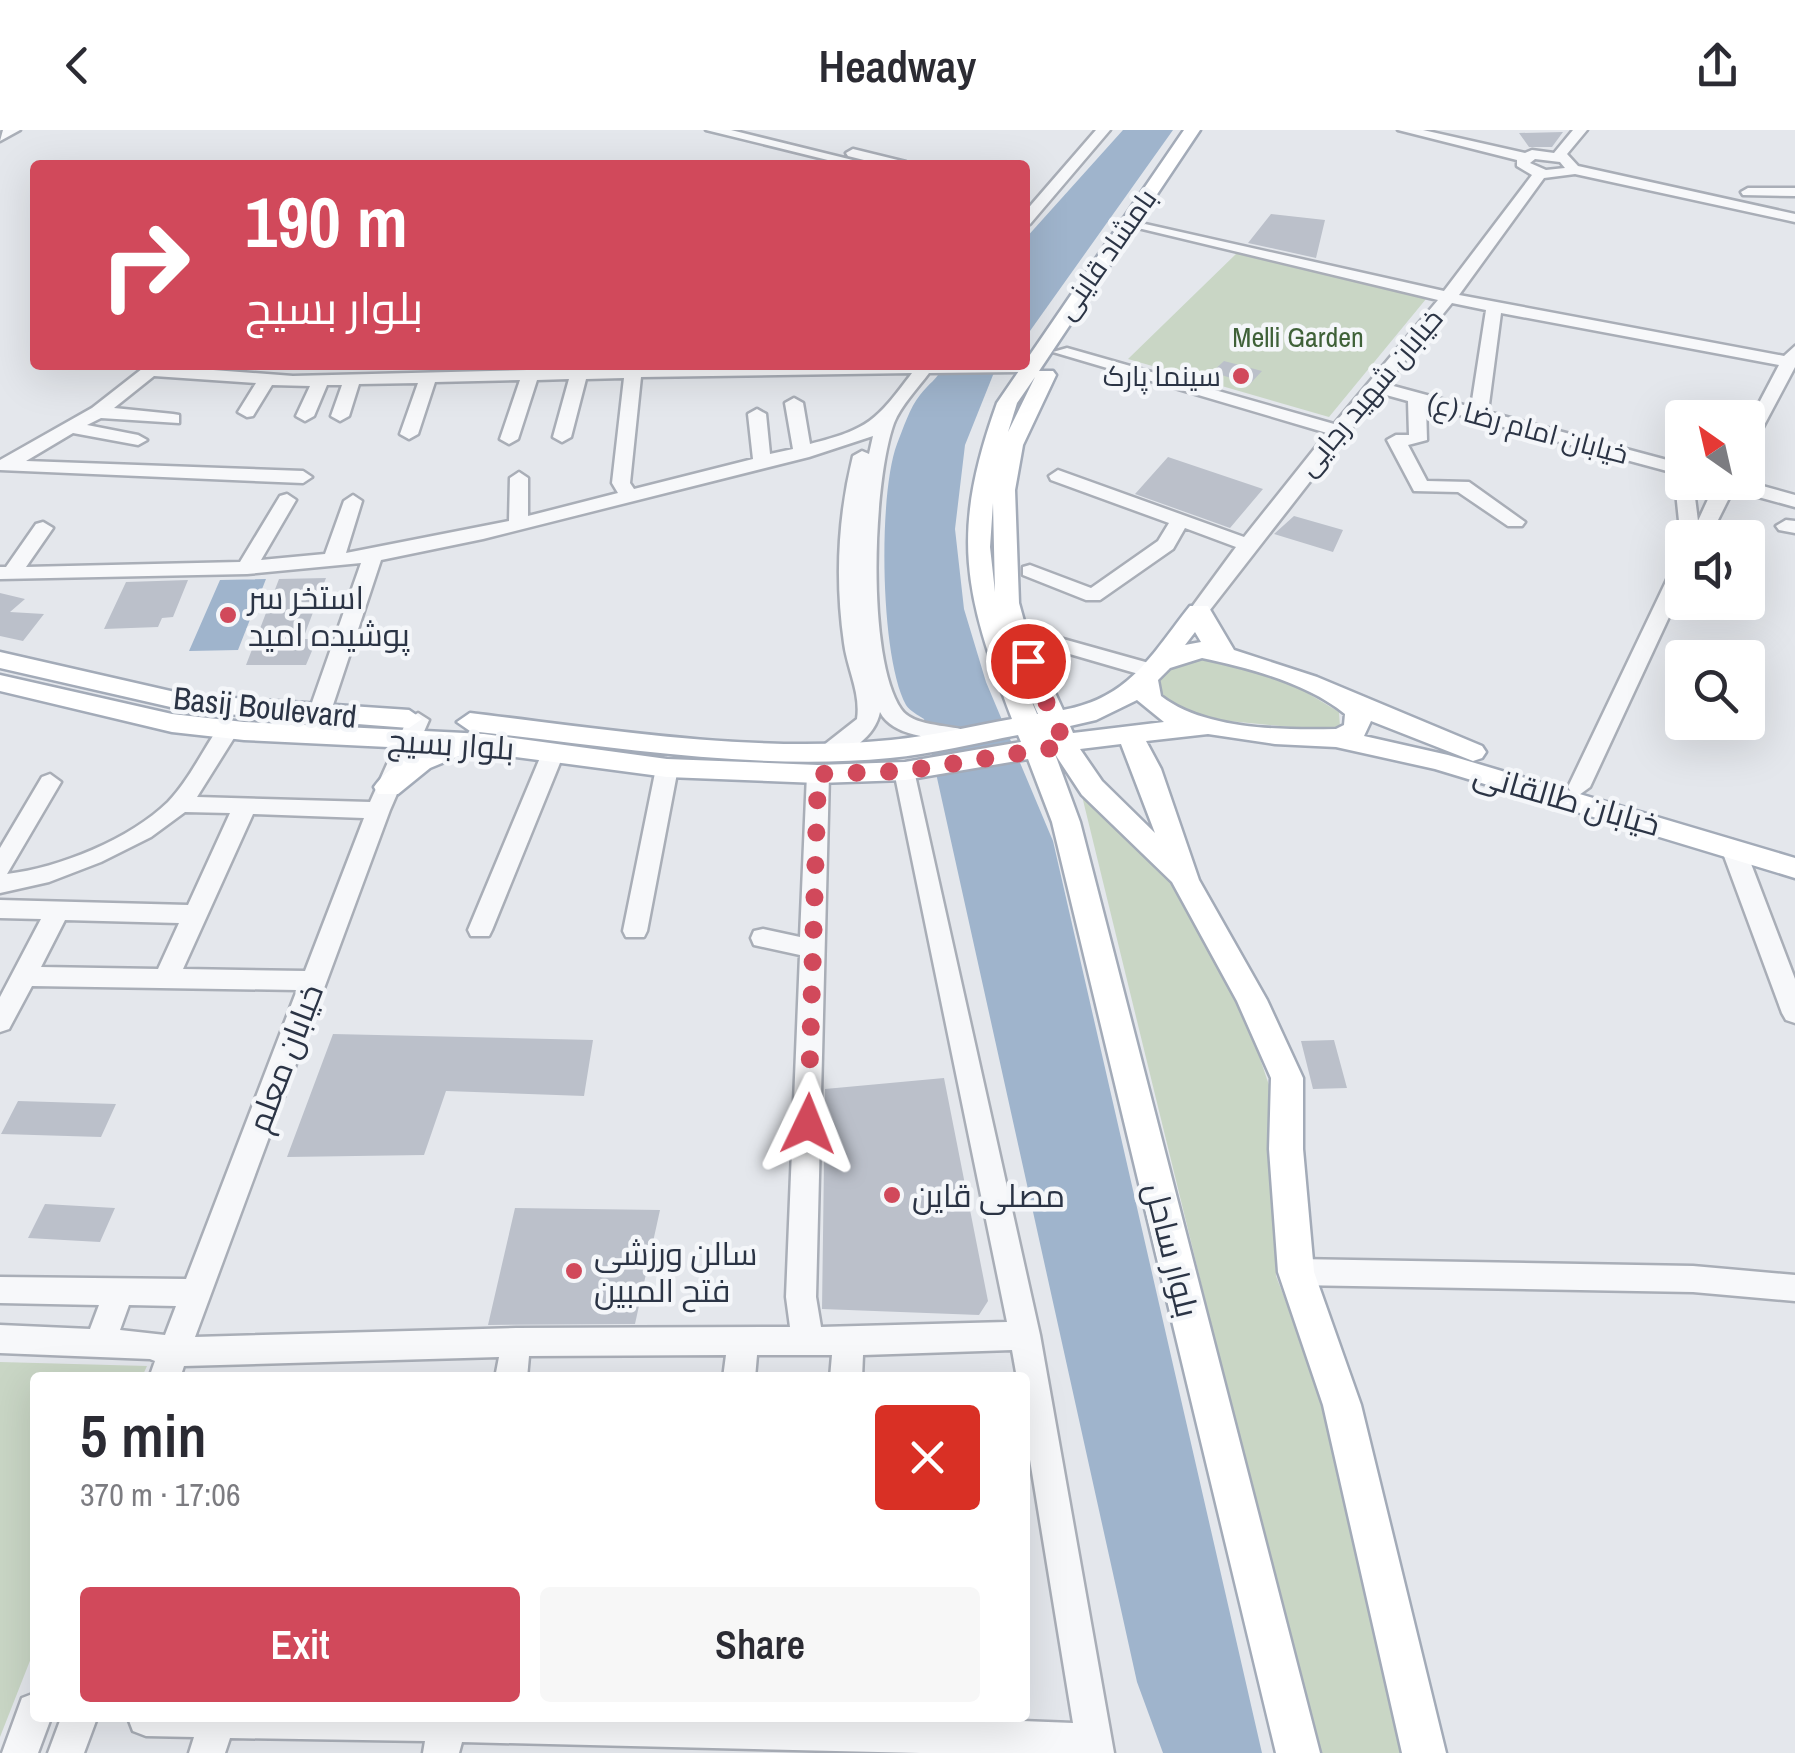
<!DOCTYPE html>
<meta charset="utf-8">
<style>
:root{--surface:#fff;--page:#f7f7f7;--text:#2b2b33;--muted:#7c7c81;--accent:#d1495b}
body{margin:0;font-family:"Archivo Narrow",Cairo,sans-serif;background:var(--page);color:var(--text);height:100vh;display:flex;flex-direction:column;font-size:38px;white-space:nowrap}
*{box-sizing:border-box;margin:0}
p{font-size:32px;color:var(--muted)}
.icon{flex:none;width:55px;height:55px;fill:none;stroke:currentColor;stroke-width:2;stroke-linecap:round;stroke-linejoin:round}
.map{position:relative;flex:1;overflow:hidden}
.sheet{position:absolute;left:30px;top:1242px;width:1000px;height:350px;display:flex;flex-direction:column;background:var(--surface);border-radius:10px;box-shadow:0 10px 40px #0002}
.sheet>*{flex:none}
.banner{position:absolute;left:30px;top:30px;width:1000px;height:210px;border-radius:10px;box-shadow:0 10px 40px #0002;background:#d1495b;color:#fff;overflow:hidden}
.needle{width:65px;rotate:326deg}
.controls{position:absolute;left:1665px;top:270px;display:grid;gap:20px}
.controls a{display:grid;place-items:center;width:100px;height:100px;border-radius:10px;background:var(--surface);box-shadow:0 10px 40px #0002;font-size:50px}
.pin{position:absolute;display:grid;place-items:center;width:85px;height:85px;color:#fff;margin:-42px;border:5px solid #fff;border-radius:50%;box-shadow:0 2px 10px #0007}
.me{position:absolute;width:110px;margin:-55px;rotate:2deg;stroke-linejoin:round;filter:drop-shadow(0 0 8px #0008)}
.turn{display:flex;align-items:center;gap:35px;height:210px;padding:0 50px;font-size:45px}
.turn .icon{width:130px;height:130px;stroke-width:2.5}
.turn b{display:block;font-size:70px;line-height:85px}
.round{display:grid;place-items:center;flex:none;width:105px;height:105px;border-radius:10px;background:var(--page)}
.headline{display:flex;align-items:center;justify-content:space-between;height:170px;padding:0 50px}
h1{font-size:60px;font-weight:600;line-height:75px}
.action{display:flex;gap:20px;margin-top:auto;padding:20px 50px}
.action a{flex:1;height:115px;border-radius:10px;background:var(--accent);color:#fff;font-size:40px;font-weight:600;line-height:115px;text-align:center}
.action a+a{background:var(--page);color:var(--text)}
header{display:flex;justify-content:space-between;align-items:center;height:130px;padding:0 50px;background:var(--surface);font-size:45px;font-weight:600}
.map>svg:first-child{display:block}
.green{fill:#c9d6c5}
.water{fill:#9fb4cc}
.building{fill:#bbc0ca}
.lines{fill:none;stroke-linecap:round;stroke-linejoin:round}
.minor-casing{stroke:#a9aeb7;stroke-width:5}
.major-casing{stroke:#a3abb8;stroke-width:5}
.minor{fill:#f7f8fa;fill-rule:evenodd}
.major{fill:#fff;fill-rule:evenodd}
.route{stroke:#d1495b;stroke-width:18;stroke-dasharray:0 32.4}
.poi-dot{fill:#d1495b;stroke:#f4f6f9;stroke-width:4}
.labels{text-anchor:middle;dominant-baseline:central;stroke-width:9;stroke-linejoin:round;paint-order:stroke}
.far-street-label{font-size:28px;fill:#2b3445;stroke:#f4f6f9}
.far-park-label{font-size:28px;fill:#3f6138;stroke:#f4f6f9}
.far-poi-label{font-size:28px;fill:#2b3445;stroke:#f4f6f9;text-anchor:end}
.poi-label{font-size:32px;fill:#2b3445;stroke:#f4f6f9;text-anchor:start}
.street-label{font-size:32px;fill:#2b3445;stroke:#f4f6f9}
</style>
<header><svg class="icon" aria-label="back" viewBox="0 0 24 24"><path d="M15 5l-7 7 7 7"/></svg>Headway<svg class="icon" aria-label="share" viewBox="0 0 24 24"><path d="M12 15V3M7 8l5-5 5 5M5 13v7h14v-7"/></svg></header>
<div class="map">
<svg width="1795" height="1623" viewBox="0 0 1795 1623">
<rect width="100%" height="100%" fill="#e4e7ec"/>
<!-- green -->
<path class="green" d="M1237,123L1426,169L1329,287L1128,229Z
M1194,524L1289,552L1339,582L1340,597L1311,599L1188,587L1155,563V547Z
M1087,665L1169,749L1249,896L1272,964L1276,1146L1327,1279L1408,1623H1316L1082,666Z
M0,1232L147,1236L142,1247L35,1248V1518L0,1607Z"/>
<!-- water -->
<path class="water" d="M1123,0H1173L1025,208V109Z
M944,235H997L965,315L955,399L964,479L986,552L1053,711L1262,1623H1163L1137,1552L924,589C918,585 910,581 906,575C880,528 878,364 897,314C903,299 910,277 920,265C928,254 938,249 944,235Z
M266,449L238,520L189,521L220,450Z"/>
<!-- building -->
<path class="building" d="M1563,2L1552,17H1529L1519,3Z
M1271,84L1325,90L1316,128L1248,113Z
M1224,231L1262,241L1250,254L1212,242Z
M1168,327L1263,359L1230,398L1135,364Z
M1294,386L1343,400L1333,422L1274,404Z
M326,448L303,509H317L306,535H246L279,449Z
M188,450L173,487L162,488L158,497L104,499L126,452Z
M0,463L25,469L10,482L44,484L23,511L0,506Z
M333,904L593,910L584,966L446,961L424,1025L287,1027Z
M1334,910L1347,958L1313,959L1301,911Z
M944,948L988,1171L979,1185L822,1179L825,959Z
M18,971L116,974L101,1007L1,1004Z
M45,1074L115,1078L100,1112L28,1108Z
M515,1078L660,1080L635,1194L488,1195Z"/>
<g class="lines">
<!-- minor casing -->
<g class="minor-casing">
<path id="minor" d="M3,0H20L0,11Z
M706,0H731L873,35H848Z
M1096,0H1110L1030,94L1025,95V82Z
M1398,0H1423L1525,23L1532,20L1554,23L1573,0H1587L1567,24L1578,36L1795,84V92L1575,44L1544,48L1459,165L1784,226L1795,216V237L1754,314L1748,315V294L1779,235L1501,183L1488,282L1682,334V345L1426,276L1427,310L1408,315L1427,351L1469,352L1525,392L1522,396H1508L1458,362L1414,361L1387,310L1396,305H1409L1408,271L1379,263L1206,485H1192L1189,481L1236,417L1185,398L1173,419L1100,470H1086L1023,445V437L1030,435L1091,458L1158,411L1169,393L1051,350L1049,346L1058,340L1244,407L1327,303L1053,222L1067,218L1334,294L1438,170L1138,98L1145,94L1444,161L1532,45L1517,36V30ZM1535,29L1560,32L1565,38L1546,40L1530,33ZM1452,173L1486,180L1471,277L1386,254Z
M853,19L906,32L908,35H884L848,26L846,23Z
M1748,58H1795V66L1743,65L1741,62Z
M1025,232L1036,237L1028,242L929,243C918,258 901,275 894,293C873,351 866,527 901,579C912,596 947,595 965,600L968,605L965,610L957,612C932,607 893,607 880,582C875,607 850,623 826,629L815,622L857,589C861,563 847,538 844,513C835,450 838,387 853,326L862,321L869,324L873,306L809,327L483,409L381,430L330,584L319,591L308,584L361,433L247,444L0,449V437H6L36,394L43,392L53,398L26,437L240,432L280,366L287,364L296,370L261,430L325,424L344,371L353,365L362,371L346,423L509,391L510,348L519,342L528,348V386L618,363L612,353L624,248L586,249L571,307L562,312L553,307L569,249L537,250L518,309L509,314L500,309L520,250L435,252L418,304L409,309L400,304L418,253L359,254L349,286L340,291L331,286L342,255H327L314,286L305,291L296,286L310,256L272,255L253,286L247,287L238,282L256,253L154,246L114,278L173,284L179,285V293L101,288L87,295L138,305L147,310L138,315L73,303L26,331L303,341L312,347L303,353L0,340V330L92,278L147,235L293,246L725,235H1025ZM912,243C876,291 869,299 810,314L803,273L794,268L785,273L793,319L770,324L766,284L757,279L748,284L753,329L634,359L630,353L641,247Z
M1682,347V352H1693L1698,391L1716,352H1748L1795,365V377L1733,360L1709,408H1690L1698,392L1689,397L1679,391L1675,352Z
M1786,390L1795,391V403L1779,400L1776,396Z
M1682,433V459L1590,657L1579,665L1571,662L1568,657L1672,439Z
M1063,509L1156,535L1160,540L1149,547L1056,520L1053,515L1056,510Z
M418,583L429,590L390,680L195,1207L516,1198L790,1197L786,1167L800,825L754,815L751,808L754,801L763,799L800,807L807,644L818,636L829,644L816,1167L821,1197L1007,1192L894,641L905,633L913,636L1040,1205L1114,1623H920L462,1612L459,1623H423L425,1611L230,1608L225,1623H189L194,1607L146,1606L133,1601L128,1588H939L1073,1593L1025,1299V1248H1017L1012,1220L863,1225L862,1248H830L832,1225H757L755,1248H723L726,1225L529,1226L527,1248H495L499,1227L184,1236L180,1248H149L155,1231L150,1229L0,1223V1195L90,1199L99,1175L0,1173V1147L186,1149L297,860L32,856L9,899L0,902V867L41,789L0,788V770L188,775L230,683L185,682L151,707L101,732L49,752L0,763V718L42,647L50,644L61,652L7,744C59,738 130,709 168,672C189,650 203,620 220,595L228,593L239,600L197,667L370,672L407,590ZM253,684L364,688L305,841L183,839ZM65,790L179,793L158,839L41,837ZM129,1175L176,1176L165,1205L120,1200Z
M553,616L564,623L492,800L489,806H471L468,800L542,623Z
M667,630L678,638L647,801L644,807H626L623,801L656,638Z
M1733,710L1745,718L1795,849V893L1786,890L1782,883L1721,718Z
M1296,1129L1693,1136L1795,1145V1171L1693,1162L1296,1155L1286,1151L1281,1142L1286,1133Z
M35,1563V1588H51L38,1623H2L22,1568Z
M61,1588H97L84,1623H48Z"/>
</g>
<!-- major casing -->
<g class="major-casing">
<path id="major" d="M1184,0H1200L1039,241H1053L1056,245L1023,315L1015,360L1019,473L1027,502L1063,580C1130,568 1151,525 1190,476H1208L1234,520L1317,547L1482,616L1486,622L1482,628L1473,631L1371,591L1364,606L1448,625L1795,728V748L1435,639L1336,617L1275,614L1208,604L1146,611L1161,639L1199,750L1267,870L1303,948V1019L1314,1142L1361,1275L1446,1623H1402L1323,1275L1278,1142L1269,1019L1271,948L1237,871L1172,752L1082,665L1055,624L1080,692L1320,1623H1276L1052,692L1028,629L905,650L818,653L667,647L471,621L430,638L398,664H378L374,657C387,638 410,626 430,619L244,610L172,602L0,561V545L172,584L244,592L484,604L667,629L818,635L905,632L1021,612L1018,605C976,613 933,624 890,628C751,641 608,616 470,601L457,592L470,583C606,599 754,624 891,610C932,606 972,596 1012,589C964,463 950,404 997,273ZM1035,247L1008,302L1017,273ZM993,373L995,462L990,417ZM1195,502L1201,512L1185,515ZM1202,528C1249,538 1307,553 1345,584L1344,595L1336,599C1282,600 1205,600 1161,566L1158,550L1170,538ZM1015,532L1038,584H1037ZM1137,570L1164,592L1073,603L1070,596L1096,590ZM1121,614L1155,703L1102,651L1080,619Z
M0,522L188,565L409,580L422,589L409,598L188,581L0,538Z"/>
</g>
<!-- minor -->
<use href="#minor" class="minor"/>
<!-- major -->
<use href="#major" class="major"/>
</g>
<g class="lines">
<!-- route -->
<path class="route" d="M808,994L818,644L905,641L1066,616L1028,531"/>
</g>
<!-- markers -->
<g class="poi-dot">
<circle cx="1241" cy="246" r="10"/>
<circle cx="228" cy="485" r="10"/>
<circle cx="892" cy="1065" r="10"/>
<circle cx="574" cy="1141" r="10"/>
</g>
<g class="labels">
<!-- far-street labels -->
<g class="far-street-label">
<text transform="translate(1106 124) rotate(-55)">بامشاد قاینی</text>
<text transform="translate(1370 262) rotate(-50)">خیابان شهید رجایی</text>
<text transform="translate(1528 298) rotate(15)">خیابان امام رضا (ع)</text>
</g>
<!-- far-park labels -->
<g class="far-park-label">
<text x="1298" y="207">Melli Garden</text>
</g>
<!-- far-poi labels -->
<g class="far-poi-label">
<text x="1221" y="246">سینما پارک</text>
</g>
<!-- poi labels -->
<g class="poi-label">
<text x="248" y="467">استخر سر<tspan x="248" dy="37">پوشیده امید</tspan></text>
<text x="912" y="1065">مصلی قاین</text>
<text x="594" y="1123">سالن ورزشی<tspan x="594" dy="37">فتح المبین</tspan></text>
</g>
<!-- street labels -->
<g class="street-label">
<text transform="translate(265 577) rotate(6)">Basij Boulevard</text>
<text transform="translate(451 614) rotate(4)">بلوار بسیج</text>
<text transform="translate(1567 669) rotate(16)">خیابان طالقانی</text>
<text transform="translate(285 928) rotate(-69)">خیابان معلم</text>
<text transform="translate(1172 1120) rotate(76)">بلوار ساحل</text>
</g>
</g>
</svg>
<div class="controls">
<a><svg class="needle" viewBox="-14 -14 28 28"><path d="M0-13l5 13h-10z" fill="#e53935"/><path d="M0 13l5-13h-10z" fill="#7c7c81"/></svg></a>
<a><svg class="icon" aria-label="sound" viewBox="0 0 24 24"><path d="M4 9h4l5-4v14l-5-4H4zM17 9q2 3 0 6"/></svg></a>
<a><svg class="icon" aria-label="search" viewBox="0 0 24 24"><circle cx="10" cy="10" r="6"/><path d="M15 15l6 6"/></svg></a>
</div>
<div class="pin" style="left:1028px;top:531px;background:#d93025"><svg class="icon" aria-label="arrive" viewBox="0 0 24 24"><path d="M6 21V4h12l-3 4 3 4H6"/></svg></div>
<svg class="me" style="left:808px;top:994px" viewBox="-20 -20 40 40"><path d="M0-17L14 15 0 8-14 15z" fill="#d1495b" stroke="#fff" stroke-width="4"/></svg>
<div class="banner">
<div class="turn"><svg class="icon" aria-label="right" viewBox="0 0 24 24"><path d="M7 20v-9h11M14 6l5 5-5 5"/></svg><div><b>190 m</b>بلوار بسیج</div></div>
</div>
<section class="sheet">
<div class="headline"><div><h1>5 min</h1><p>370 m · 17:06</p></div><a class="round" style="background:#d93025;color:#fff"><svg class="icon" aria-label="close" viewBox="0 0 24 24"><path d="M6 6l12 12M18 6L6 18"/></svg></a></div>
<div class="action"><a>Exit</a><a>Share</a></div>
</section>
</div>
